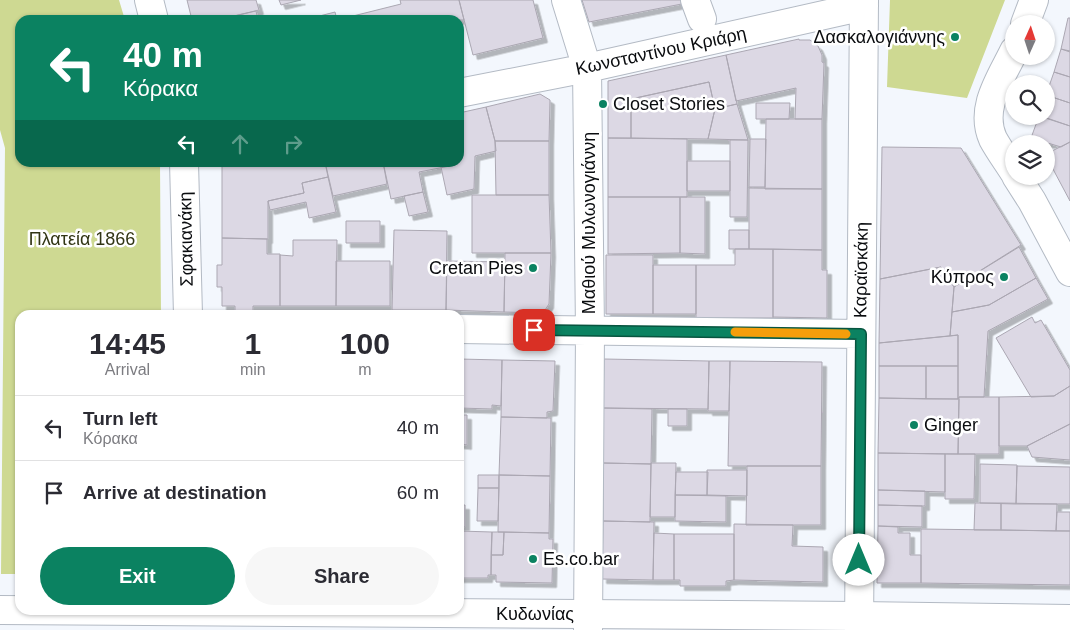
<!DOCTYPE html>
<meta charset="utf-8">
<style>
:root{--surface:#fff;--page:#f7f7f7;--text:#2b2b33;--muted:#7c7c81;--line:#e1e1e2;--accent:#0b8261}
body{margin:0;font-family:Helvetica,sans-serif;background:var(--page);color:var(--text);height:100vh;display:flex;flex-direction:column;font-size:19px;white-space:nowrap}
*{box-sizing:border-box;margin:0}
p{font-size:16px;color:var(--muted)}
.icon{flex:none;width:28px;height:28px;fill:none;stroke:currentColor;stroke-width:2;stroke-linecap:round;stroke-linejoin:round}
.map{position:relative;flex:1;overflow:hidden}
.details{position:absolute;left:15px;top:310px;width:449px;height:305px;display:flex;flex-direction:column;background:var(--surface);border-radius:15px;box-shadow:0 1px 4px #0004}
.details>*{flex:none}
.top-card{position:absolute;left:15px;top:15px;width:449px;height:152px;border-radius:15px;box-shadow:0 1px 4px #0004;background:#0b8261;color:#fff;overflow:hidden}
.needle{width:32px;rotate:3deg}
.fabs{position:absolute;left:1005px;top:15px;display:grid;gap:10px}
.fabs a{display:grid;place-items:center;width:50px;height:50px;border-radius:50%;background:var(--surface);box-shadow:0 1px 4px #0004;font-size:25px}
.pin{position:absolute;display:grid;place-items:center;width:42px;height:42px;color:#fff;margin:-21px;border-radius:10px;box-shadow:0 2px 8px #0006}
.me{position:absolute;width:55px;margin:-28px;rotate:0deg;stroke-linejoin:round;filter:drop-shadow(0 0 4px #0008)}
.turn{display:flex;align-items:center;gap:18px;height:105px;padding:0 25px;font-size:22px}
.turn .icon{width:65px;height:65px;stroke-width:2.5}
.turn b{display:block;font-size:35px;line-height:42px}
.lanes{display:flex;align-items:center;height:48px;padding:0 25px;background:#0003;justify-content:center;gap:25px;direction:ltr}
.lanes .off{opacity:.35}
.eta{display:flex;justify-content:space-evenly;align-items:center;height:85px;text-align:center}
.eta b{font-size:30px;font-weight:800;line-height:35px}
.button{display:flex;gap:10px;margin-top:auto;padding:10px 25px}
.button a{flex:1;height:58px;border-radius:30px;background:var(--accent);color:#fff;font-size:20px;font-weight:800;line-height:58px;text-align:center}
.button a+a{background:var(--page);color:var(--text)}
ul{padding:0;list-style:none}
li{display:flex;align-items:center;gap:15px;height:65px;padding:0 25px;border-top:1px solid var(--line)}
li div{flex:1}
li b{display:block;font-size:19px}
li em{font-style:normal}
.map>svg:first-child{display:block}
.green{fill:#ced992}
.building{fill:#dcd8e4;stroke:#aba7b2;filter:url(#shadow)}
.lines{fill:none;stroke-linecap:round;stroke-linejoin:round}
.minor-casing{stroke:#b3bac4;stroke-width:30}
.major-casing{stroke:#b3bac4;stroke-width:30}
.minor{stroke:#fff;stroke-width:28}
.major{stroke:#fff;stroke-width:28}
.route-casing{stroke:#07543f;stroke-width:12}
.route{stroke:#0b8261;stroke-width:9}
.slow{stroke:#f59e0b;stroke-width:9}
.poi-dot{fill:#0b8261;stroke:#fff;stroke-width:2}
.labels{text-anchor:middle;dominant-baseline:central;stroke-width:5;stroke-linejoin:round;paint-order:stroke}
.poi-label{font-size:18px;fill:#0a0c0f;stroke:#fff;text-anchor:end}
.street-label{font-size:18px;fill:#0a0c0f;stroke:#fff}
.park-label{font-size:18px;fill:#313514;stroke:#fff}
</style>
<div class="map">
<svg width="1070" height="630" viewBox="0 0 1070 630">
<defs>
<filter id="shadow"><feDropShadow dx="4.5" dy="4.5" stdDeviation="0" flood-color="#0004"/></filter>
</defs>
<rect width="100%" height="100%" fill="#f3f7fd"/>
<!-- green -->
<path class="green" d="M0,0H119L125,20H20V162L160,163L161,315H20V574H1L5,148L0,130Z
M890,0H1005L967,98L887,87Z"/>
<!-- building -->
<path class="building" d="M187,0H256L259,10L217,20H192Z
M279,0H301L281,5Z
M400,0H459L464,20H304L335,12L337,20L401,4Z
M459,0H533L543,38L473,55Z
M582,0H691L692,2L589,22Z
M256,11L258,20H217Z
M1068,18H1070V51L1061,49Z
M799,39V40H810L818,46L822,55V62L824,63L822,119H795L796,88L736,101L726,55Z
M1061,49L1070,52V77L1054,72Z
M726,55L737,104L715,109L709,82L631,99V138H608V81Z
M1054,72L1070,77V103L1046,95Z
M709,82L715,109L708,139L631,138V99Z
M540,94L550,100L549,141H495L486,107Z
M1046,95L1070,103V126L1041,116H1046Z
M756,103H790L789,119H756Z
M737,104L748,140L708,139L715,109Z
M486,107L495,141L496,151L475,156L474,189L447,195L441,167L459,162V113Z
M1039,116L1070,126V142L1061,147L1031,138Z
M766,119H822V189H765Z
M608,138L687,139V197H608Z
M750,139H766L765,187H749Z
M730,140H748L747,217H730Z
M495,141H549V195H496Z
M1070,142V201L1046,156V154Z
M882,147L961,148L1021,245L954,287L941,267L880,279Z
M687,161H730V191H687Z
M232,162H325L328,177L302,183L304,193L268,201V239L222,238V165Z
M325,162H383L387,184L333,196Z
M383,162H454L455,165L419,172L423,192L391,199Z
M328,177L336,212L309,218L306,202L270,210L268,201L304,193L302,183Z
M749,188L822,189V250L749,249Z
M423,192L428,212L409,216L404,196Z
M472,195H549L551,253H472Z
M608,197H680V253L608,254Z
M680,197H705V254L680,253Z
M346,221H380V243H346Z
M394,230L447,231L446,310H392Z
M729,230H749V249H729Z
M222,238L267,239V254H280V306H253V311L235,312V306H222V287H217V265H222Z
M293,240H337L336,306H280V255L293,256Z
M1019,247L1036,278L989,305L952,312L954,287Z
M735,249H773V318H696V265H735Z
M773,249L822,250V270H827V318L773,317Z
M505,253H551L549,304L543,313L504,312Z
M606,255H653V314H606Z
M336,261H390V306H336Z
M447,261L505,262L504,312L446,310Z
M653,265H696V314H653Z
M941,267L954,287L950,336L879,343L880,279Z
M1036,278L1048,299L988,331L984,397H959L958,399V335L950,336L952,312L989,305Z
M1032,317L1035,323L1041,320L1070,370V386L1054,396L1031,397L996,338Z
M958,335V366H879V343Z
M459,359L502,360L501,406L492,405V409L459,408Z
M604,359L709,361L708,409L603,408Z
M502,360L555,361L553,411L547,412V418L501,417Z
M709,361H730L729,411H708Z
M730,361L822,362L821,466H728Z
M879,366H926V399L879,398Z
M926,366H958V399H926Z
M1070,386V424L1027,446H999V397L1054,396Z
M959,397H999V454H958Z
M879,398L959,399L958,454L878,453Z
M603,408L652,409L651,464L603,463Z
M668,409H687V426H668Z
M459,415H467V445L459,444Z
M501,417L551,418L550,476L499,475Z
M1070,424V460L1032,457L1027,446Z
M878,453L945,454V492L878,490Z
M945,454H975L974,499H945Z
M603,463L651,464L650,522L603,521Z
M651,463H676L675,517H650Z
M980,464L1017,465L1016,504L980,503Z
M747,466H821V525H746Z
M1017,466L1070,467V504H1016Z
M707,470H747V496L707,495Z
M676,472H708L707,495H675Z
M478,475H499V488H478Z
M499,475L550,476L549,533L498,532Z
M478,488H499L498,521H477Z
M878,490L925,491V506L878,505Z
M675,495L726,496V522L675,521Z
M975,503H1001V530H974Z
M1001,503L1057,504L1056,531L1001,530Z
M459,505H465V527H459Z
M878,505L922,506V527L878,526Z
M1057,512H1070V531H1056Z
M603,521L654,522L653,580L602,579Z
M734,524L793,525L792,546L823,547V582L734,580Z
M878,526L898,527V533H910V555H921V583H877Z
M921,529L1070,531V585L921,583Z
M459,531L492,532L491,575H488V578H459Z
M492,532H504L503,555H491Z
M504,532L549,533V539H553L552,583L496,582V575H491V555H503Z
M654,533L674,534V580H653Z
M674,534H734V580L726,581V586H680V580H674Z"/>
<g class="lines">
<!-- minor casing -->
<g class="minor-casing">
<path id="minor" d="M149,0L154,20
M566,0L587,68L590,331L588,630
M695,0L702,19
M459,93L587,68L864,6
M184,162L188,315
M459,329L861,334
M859,630L864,0"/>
</g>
<!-- major casing -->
<g class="major-casing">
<path id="major" d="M1025,24L1034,0
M1014,51C1001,78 979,108 993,139C999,150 1007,161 1014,172
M1016,176L1032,201L1070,272
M0,610L859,616L1070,619"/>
</g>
<!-- minor -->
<use href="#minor" class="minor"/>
<!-- major -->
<use href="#major" class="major"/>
</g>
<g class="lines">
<!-- route casing -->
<g class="route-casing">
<path id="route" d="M534,330L861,334L859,560"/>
</g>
<!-- route -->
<use href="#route" class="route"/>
<!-- slow -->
<path class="slow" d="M735,332L846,334"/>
</g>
<!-- markers -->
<g class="poi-dot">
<circle cx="955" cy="37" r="5"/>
<circle cx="603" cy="104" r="5"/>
<circle cx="533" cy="268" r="5"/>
<circle cx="1004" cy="277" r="5"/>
<circle cx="914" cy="425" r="5"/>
<circle cx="533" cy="559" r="5"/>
</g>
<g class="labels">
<!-- poi labels -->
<g class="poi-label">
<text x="945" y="37">Δασκαλογιάννης</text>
<text x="613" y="104" text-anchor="start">Closet Stories</text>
<text x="523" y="268">Cretan Pies</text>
<text x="994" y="277">Κύπρος</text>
<text x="924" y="425" text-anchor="start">Ginger</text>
<text x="543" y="559" text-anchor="start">Es.co.bar</text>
</g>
<!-- street labels -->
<g class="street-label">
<text transform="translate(661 51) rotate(-12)">Κωνσταντίνου Κριάρη</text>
<text transform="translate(589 223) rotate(-90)">Μαθιού Μυλωνογιάννη</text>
<text transform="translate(186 239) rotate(-91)">Σφακιανάκη</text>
<text transform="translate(861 270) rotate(-89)">Καραϊσκάκη</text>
<text x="535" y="614">Κυδωνίας</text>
</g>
<!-- park labels -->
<g class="park-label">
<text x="82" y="239">Πλατεία 1866</text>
</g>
</g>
</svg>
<div class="fabs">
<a><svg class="needle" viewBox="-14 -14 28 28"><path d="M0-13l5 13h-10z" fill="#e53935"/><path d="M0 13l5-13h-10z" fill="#7c7c81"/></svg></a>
<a><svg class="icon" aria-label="search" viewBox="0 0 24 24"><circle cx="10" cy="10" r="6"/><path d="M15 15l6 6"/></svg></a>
<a><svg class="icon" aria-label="layers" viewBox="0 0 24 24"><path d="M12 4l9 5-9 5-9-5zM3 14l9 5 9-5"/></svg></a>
</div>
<div class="pin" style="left:534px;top:330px;background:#d93025"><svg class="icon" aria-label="arrive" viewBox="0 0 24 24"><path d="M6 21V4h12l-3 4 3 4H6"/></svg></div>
<svg class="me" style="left:859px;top:560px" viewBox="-20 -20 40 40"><circle r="19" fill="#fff"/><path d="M0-13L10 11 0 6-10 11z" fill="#0b8261"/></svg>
<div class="top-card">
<div class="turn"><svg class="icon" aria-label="left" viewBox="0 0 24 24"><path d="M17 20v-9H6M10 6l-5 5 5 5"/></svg><div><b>40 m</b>Κόρακα</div></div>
<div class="lanes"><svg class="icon" aria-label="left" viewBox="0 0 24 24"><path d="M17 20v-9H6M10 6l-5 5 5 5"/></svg><svg class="icon off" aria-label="ahead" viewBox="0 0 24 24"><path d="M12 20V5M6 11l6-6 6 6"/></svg><svg class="icon off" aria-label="right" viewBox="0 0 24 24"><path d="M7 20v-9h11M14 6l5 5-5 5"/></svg></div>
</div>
<section class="details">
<div class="eta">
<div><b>14:45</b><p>Arrival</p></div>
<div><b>1</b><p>min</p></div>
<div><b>100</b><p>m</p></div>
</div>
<ul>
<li><svg class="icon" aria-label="left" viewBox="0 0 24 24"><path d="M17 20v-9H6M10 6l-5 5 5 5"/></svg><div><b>Turn left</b><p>Κόρακα</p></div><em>40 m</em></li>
<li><svg class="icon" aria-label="arrive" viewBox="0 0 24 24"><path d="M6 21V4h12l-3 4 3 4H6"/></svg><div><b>Arrive at destination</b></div><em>60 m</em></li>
</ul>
<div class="button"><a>Exit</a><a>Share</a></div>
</section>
</div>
